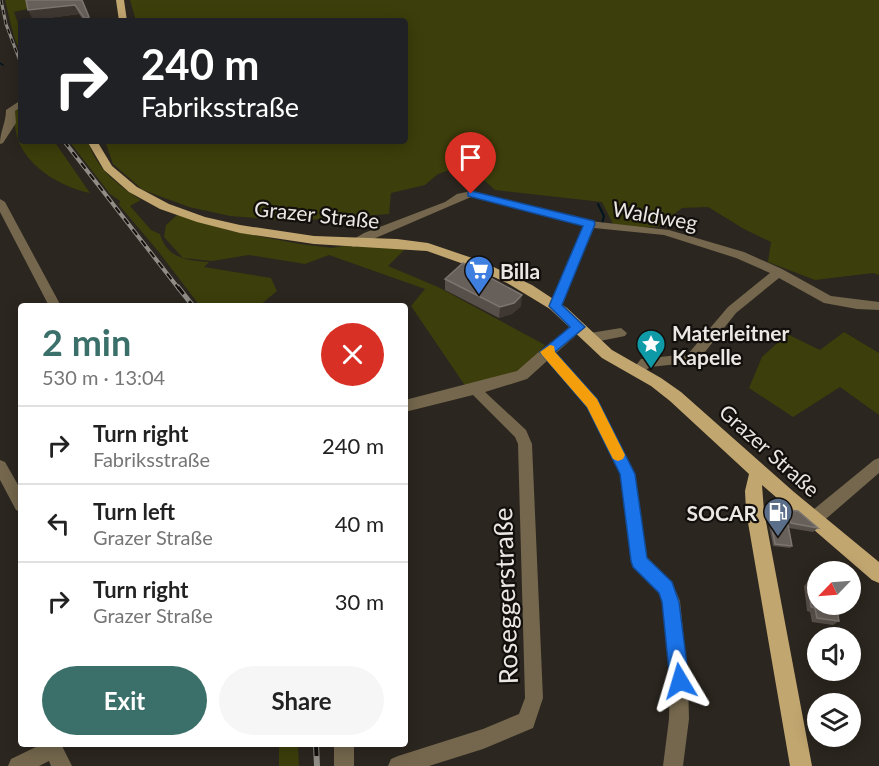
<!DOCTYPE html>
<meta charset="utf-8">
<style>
:root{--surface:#fff;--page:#f6f6f6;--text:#222;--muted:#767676;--line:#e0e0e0;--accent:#3b6f69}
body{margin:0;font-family:Lato,sans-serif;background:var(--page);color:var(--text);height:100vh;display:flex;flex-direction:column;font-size:22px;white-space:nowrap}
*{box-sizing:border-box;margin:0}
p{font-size:20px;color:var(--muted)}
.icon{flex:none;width:33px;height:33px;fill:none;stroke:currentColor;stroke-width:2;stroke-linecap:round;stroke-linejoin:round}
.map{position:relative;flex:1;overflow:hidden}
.side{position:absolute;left:18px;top:303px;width:390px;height:444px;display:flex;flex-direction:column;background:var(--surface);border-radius:6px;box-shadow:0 3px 15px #0003}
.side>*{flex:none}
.top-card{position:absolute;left:18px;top:18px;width:390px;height:126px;border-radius:6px;box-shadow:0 3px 15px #0003;background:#202124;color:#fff;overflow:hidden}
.needle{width:39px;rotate:245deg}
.buttons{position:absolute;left:807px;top:561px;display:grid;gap:12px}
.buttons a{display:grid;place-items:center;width:54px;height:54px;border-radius:50%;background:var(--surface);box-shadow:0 3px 15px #0003;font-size:30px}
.pin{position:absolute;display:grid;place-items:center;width:51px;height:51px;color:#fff;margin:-62px -26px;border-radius:50% 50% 50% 0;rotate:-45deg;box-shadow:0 0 6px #0007}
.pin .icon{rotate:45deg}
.me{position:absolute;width:66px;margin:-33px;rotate:353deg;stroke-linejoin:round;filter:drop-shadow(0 0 4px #0008)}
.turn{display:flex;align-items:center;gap:21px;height:126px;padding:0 24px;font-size:27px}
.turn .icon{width:78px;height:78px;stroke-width:2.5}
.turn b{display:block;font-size:42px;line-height:51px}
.round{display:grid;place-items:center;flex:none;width:63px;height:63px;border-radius:32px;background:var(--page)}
.head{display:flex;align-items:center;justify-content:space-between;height:102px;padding:0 24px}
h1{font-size:36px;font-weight:700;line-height:45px;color:var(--accent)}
.primary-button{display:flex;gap:12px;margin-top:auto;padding:12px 24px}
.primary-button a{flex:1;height:69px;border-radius:36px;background:var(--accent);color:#fff;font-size:24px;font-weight:700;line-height:69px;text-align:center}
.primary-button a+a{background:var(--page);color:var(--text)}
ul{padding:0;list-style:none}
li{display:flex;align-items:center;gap:18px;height:78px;padding:0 24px;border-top:2px solid var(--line)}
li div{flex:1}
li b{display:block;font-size:22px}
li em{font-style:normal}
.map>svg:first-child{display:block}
.green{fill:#3c3e0b}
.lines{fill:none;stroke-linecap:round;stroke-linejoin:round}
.stream-far1{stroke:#00151e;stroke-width:1.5}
.stream{stroke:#00151e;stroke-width:2}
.minor{fill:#74674d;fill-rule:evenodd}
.major{fill:#c2a670;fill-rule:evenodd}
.rail-far3-casing{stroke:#908c86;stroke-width:3}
.rail-far2-casing{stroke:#908c86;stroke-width:4}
.rail-far1-casing{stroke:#908c86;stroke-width:5}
.rail-casing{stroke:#908c86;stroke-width:6}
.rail-far3{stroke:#120f0c;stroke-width:1.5;stroke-dasharray:5;stroke-linecap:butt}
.rail-far2{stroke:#120f0c;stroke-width:2;stroke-dasharray:7;stroke-linecap:butt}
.rail-far1{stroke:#120f0c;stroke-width:3;stroke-dasharray:9;stroke-linecap:butt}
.rail{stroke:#120f0c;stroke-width:4;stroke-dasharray:12;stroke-linecap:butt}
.wall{fill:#574f4a}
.shaded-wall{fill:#3f3732}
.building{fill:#675f5a;stroke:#7c7470;stroke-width:1.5}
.route{fill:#1a73e8;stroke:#114b97;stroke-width:1.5}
.slow{fill:#f59e0b}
.labels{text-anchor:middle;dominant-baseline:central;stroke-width:4.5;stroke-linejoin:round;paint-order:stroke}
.street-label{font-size:21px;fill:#ebe8e3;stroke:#120f0c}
.poi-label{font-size:21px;font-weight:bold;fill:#ebe8e3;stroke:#120f0c;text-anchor:start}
.near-street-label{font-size:26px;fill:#ebe8e3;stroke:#120f0c}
</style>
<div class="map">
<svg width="879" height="766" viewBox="0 0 879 766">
<rect width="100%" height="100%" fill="#2b261f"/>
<!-- green -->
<path class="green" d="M5,0H69L14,12L21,32V53L14,37Z
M130,0H879V275L873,273L815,280L768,262L771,242L744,229L708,207L682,208L658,227L615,228L602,202L495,190L466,164L438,174L425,185L391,193L389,214L294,221L230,216L189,207L143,190L113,164L105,141H405V21H136Z
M21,106V141H54L90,193C60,187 23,165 16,133C14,125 15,117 13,109Z
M69,141H88C96,169 118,185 141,200L130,206L151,230L160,234C167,258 187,261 209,262L204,267L271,278L277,291L259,306H200L158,251L119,205L120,201L110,194Z
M177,215L214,224L227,230L300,244L332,248L343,246L406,248L388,266L438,287L545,345L519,373L470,386L464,384L411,306L425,289L329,255L305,264L249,255L212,261L183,258L164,237L166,225Z
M844,332L879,353V415L840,387L793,417L749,388L762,357L787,334L820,350Z
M279,744H298L299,766H279Z"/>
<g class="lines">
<!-- stream-far1 -->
<path class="stream-far1" d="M0,63L3,65"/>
<!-- stream -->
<path class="stream" d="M598,204L604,216L602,224"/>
<!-- minor -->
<path class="minor" d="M21,100V107L15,111L16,123L3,143L0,144C0,131 6,123 6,110Z
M471,191L590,221L669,230L744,252L782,269L831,296L879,302V310L857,309L824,303L779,278L736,313L697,362L650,367L639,375L632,370L641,359L688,354L728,307L770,273L736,258L664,235L594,228L561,306L555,310L549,306L584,226L471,197L357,246L353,247L347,243L364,233L445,202L457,194Z
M0,199L5,202L61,306H49L0,212Z
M578,322L582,324L584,327L582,330L556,353L597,399L632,469L647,557L672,582L680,601L688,681L689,719L683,766H663L669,719L670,681L662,601L660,593L633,566L631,561L620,474L587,407L547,361L527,379L485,392L526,430L532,444L543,698L533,728L483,749L429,766H388L391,759L398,756L483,729L519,714L525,698L518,444L515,437L473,395L405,412V400L517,371L542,349Z
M621,328L627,333L625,336L590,343L584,338L590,333Z
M879,458V473L820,524L814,526L808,524L806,519L808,514L874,460Z
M0,460L5,462L21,490V512L16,510L0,480Z
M42,744H61L72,766H51L49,761L39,766H8L11,759Z
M334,744H354V766H334Z"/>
<!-- major -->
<path class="major" d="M116,0H124L127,21H119Z
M87,141H97L112,166L137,187L169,204L205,217L240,225L314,236L397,239L428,243L481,261L532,285L567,308L612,350L661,378L681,392L794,492L879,562V583L872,580L762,485L764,511L812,766H790L746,511L745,491L749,474L670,401L651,386L602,358L550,309L507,283L472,267L427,251L314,244L240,233L197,222L160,209L129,192L104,170Z"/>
<!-- rail-far3 casing -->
<g class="rail-far3-casing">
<path id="rail-far3" d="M1,0L6,24L21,64"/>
</g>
<!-- rail-far2 casing -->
<g class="rail-far2-casing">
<path id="rail-far2" d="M64,141L179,289"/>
</g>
<!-- rail-far1 casing -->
<g class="rail-far1-casing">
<path id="rail-far1" d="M178,287L193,306"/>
</g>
<!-- rail casing -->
<g class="rail-casing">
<path id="rail" d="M316,744L317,766"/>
</g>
<!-- rail-far3 -->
<use href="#rail-far3" class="rail-far3"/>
<!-- rail-far2 -->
<use href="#rail-far2" class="rail-far2"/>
<!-- rail-far1 -->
<use href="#rail-far1" class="rail-far1"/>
<!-- rail -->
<use href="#rail" class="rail"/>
</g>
<!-- wall -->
<path class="wall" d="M82,0L91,21H84L79,14L33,20Z
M445,279L521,306L512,314L499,318L445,290Z
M788,510L818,528L813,532L789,528L792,546L790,548L773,546L769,526L771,523L787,525L784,515Z
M808,582L839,621L833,625L812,622L810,612L807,611L804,586Z"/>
<!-- shaded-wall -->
<path class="shaded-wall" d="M75,5L79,14L33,20L28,10Z
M89,17L91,21H86L85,19Z
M522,295L521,306L512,314L499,318L500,307Z"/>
<!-- building -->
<path class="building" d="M26,0H82L89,17L85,19L75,5L28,10Z
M463,263L522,295L514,303L500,307L445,279Z
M788,510L798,511L818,528L791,523Z
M771,523L788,525L792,546L775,544Z
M808,582L818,583V604H836L839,621L817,618L815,608L811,607Z"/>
<!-- route -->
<path class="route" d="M471,191L594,221L595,224L562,305L585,327L555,352L597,399L635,474L647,558L672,582L679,602L689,681L686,687L680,690L673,687L670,681L662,602L659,593L633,567L631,561L620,474L587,407L540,352L570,327L549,306L583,226L468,196V192Z"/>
<!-- slow -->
<path class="slow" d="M550,345L554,346L555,352L597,399L625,455L623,459L618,461L613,459L587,407L542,355L540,352Z"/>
<!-- icons -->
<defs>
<g id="supermarket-pin" transform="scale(1.5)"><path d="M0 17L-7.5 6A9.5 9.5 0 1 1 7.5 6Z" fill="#3f7fe0" stroke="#120f0c"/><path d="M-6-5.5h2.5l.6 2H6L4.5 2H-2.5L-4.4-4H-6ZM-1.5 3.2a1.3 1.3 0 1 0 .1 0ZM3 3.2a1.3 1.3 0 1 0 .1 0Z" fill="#fff"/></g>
<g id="sight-pin" transform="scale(1.5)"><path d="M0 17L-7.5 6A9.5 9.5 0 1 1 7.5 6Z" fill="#0f9aa8" stroke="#120f0c"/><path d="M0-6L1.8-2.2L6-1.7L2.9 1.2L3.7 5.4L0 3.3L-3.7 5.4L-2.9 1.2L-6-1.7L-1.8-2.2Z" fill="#fff"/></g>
<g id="fuel-pin" transform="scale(1.5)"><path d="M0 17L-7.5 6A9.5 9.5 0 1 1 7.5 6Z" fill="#5c6f8a" stroke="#120f0c"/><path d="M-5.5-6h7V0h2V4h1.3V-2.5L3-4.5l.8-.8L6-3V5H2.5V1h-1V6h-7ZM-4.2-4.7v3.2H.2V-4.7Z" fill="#fff"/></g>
</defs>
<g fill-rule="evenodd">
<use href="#supermarket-pin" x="479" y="270"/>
<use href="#sight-pin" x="651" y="344"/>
<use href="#fuel-pin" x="778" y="512"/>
</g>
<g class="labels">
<!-- street labels -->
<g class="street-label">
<text transform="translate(317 214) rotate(6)">Grazer Straße</text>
<text transform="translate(655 215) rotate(10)">Waldweg</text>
<text transform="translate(770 450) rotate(42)">Grazer Straße</text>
</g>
<!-- poi labels -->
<g class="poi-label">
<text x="500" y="270">Billa</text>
<text x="672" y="332">Materleitner<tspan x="672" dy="24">Kapelle</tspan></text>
<text x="757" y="512" text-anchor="end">SOCAR</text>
</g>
<!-- near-street labels -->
<g class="near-street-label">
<text transform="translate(505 596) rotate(-92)">Roseggerstraße</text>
</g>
</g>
</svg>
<div class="buttons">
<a><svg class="needle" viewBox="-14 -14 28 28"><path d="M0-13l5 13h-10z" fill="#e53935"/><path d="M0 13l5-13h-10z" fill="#767676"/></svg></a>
<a><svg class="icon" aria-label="sound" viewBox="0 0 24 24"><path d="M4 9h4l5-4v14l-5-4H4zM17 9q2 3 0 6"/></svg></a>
<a><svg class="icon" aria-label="layers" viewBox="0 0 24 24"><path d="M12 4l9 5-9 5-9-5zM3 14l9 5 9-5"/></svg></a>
</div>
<div class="pin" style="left:471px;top:194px;background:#d93025"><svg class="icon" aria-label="arrive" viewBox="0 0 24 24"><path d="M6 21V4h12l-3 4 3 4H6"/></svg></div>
<svg class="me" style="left:680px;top:681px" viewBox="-20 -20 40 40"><path d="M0-17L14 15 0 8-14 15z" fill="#1a73e8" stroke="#fff" stroke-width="4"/></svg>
<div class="top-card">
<div class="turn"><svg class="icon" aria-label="right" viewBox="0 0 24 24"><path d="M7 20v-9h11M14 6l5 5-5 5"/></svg><div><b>240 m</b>Fabriksstraße</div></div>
</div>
<section class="side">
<div class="head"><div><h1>2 min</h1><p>530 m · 13:04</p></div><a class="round" style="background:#d93025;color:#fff"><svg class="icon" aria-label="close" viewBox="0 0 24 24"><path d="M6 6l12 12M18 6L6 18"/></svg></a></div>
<ul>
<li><svg class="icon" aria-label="right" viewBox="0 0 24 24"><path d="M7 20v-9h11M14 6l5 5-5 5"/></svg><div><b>Turn right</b><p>Fabriksstraße</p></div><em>240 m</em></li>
<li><svg class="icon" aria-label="left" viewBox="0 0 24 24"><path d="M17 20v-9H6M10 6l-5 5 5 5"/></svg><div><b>Turn left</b><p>Grazer Straße</p></div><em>40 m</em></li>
<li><svg class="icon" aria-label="right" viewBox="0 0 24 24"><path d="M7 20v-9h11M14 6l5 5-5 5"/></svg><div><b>Turn right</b><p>Grazer Straße</p></div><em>30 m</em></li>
</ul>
<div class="primary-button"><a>Exit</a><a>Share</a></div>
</section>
</div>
